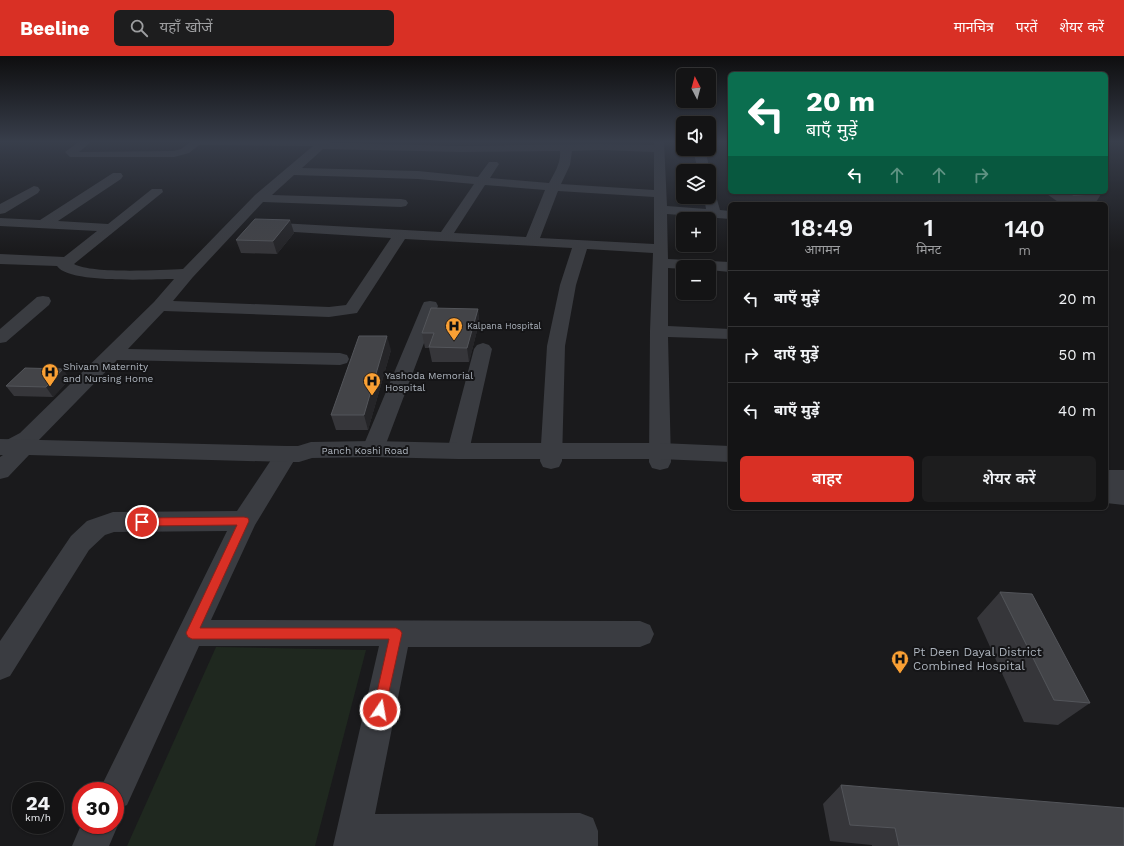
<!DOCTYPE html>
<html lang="hi">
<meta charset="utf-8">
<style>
:root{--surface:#141415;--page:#1d1d1e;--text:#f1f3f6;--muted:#9d9ea0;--line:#333334;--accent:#d93025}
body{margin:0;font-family:"Work Sans","Noto Sans Devanagari",sans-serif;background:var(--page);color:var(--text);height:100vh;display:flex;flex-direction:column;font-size:15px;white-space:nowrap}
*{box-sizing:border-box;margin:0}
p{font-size:13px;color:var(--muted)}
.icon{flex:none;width:22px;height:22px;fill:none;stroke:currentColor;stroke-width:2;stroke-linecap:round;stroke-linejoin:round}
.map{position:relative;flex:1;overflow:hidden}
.side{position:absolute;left:728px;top:146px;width:380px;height:308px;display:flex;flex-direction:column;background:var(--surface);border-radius:6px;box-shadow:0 1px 3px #0004,0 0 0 1px var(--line)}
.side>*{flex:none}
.banner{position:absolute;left:728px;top:16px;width:380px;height:122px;border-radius:6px;box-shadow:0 1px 3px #0004,0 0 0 1px var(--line);background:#0b6e4f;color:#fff;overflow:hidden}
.needle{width:26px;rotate:354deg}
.buttons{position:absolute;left:676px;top:12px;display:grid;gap:8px}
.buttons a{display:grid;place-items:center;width:40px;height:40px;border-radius:6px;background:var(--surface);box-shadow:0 1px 3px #0004,0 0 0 1px var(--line);font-size:20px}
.speed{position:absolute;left:12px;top:726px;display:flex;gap:8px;font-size:20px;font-weight:700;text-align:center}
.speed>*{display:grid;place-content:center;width:52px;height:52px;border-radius:50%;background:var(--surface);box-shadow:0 1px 3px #0004,0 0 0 1px var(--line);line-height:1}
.speed small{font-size:10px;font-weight:400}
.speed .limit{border:6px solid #d22;background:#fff;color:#111}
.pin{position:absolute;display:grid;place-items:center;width:34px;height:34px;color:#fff;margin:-17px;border:2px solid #fff;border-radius:50%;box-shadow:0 1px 4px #0007}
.me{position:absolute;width:44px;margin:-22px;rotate:12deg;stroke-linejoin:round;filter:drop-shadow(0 0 3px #0008)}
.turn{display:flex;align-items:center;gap:14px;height:84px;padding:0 12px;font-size:18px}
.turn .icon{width:52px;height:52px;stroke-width:2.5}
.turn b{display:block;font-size:28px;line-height:34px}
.lanes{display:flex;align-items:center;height:38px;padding:0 12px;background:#0003;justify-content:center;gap:20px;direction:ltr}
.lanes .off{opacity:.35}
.eta{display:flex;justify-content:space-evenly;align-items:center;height:68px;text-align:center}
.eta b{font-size:24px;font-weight:600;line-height:28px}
.primary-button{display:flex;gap:8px;margin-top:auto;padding:8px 12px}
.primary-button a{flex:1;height:46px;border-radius:6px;background:var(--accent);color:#fff;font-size:16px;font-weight:600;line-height:46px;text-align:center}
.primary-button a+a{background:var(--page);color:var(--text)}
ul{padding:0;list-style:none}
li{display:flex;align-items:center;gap:12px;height:56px;padding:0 12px;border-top:1px solid var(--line)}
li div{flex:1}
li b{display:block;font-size:15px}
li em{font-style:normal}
header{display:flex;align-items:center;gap:24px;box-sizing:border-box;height:56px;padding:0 20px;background:var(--accent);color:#fff}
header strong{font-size:19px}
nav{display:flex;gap:22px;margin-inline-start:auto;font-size:14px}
.search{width:280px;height:36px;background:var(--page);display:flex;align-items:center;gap:10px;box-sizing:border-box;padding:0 14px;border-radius:6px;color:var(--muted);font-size:15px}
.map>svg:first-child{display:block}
.green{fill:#1f281f}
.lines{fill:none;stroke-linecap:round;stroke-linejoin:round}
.minor{fill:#3a3c41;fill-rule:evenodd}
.tertiary{fill:#3a3c41;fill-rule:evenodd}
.wall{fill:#36363a}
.shaded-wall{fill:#252528}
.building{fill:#434448;stroke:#53555a}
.route{fill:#d93025;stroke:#8d1f18}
.labels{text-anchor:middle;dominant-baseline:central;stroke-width:4;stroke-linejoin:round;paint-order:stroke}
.far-poi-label{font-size:9px;fill:#acb3bc;stroke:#151517;text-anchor:start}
.poi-label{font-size:10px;fill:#acb3bc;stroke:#151517;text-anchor:start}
.street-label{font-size:10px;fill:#acb3bc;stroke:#151517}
.near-poi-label{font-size:12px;fill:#acb3bc;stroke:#151517;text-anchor:start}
</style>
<header>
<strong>Beeline</strong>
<div class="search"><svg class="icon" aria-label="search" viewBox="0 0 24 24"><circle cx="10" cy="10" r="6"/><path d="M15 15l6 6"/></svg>यहाँ खोजें</div>
<nav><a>मानचित्र</a><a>परतें</a><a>शेयर करें</a></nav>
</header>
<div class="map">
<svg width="1124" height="790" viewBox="0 0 1124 790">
<rect width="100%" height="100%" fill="#1a1a1c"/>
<!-- green -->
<path class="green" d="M216,591L366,594L315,790H127Z"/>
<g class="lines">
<!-- minor -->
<path class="minor" d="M80,85H92L79,96L174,95L181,93L192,85H331L330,87L462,90L600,88L654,89V85H664L667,150L706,153L704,141H709V132L714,133L720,154L730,155V163L667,158L668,203L730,206V216L709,214V211H683V213L668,212V270L730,273V283L668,281L671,406L668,412L660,414L652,412L649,406L650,275L653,197L587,193L576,229L565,290L562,405L559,411L551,413L543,411L540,405L547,290L560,229L572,192L405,183L357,257L329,261L164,255L128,293L340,297L347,299L349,303L347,307L340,309L117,304L36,387C25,393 16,400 3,396L0,391L3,386L20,377L154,246L174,223C152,223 69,228 57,210L0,208V198L64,201L97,175L0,170V162L40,164L113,117H121L123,120L121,123L58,165L108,168L152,133H162L163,136L74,208C92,218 159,214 183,213L255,139L313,90L199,89L189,97L174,101H70L65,96ZM323,93L462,96L560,95C561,107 555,116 549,127L490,122L499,108L497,106H489L478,121L418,115L302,112ZM600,94L654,96V134L561,128L570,109L572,95ZM294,119L418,123L474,128L441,176L262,166L257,167L255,170L257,173L262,174L391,182L346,249L329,251L173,245L193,221L263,146L401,151L406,150L408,147L406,144L401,143L272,139ZM485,129L545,134L526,181L454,177ZM558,135L654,141V188L540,182Z
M693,93H705L710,115L709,116V115H698Z
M34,130L38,131L40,134L38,137L5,157L0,158V148Z
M43,240L49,241L51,245L49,249L6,286L0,287V273L37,241Z
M430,245L436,246L438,250L384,393L381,398L373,401L365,398L362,393L422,250L424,246Z
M483,287L489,289L492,293L469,395L466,400L458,403L450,400L447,395L474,293L477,289Z
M287,390L295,392L298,398L255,469L211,564L640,565L650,569L654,578L650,587L640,591H408L375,758L580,757L593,762L598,775V790H333L379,590H199L127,749L115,754V735H99L227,475L114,476L105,479L89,494L10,620L0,624V585L71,480L87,465L113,456L237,455L279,392Z
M115,763L118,769L109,790H72L81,769H115Z"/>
<!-- tertiary -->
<path class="tertiary" d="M0,383L287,390H298L311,386L373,385L458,387H660L730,390V406L660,403H458L373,401L312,402L299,406H287L29,399L8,421L0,423V401L3,399H0Z
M1106,414H1124V449L1106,447Z"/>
</g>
<!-- wall -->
<path class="wall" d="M1044,136H1097L1101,138L1095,148H1061Z
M290,164L294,177L277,198L241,197L236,184Z
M478,253L479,267L469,306H432L429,292H425L422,277Z
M391,294L368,374H336L331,359Z
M70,323L53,341L14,340L6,330Z
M1000,536L1090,647L1058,669L1024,666L977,562Z
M841,729L1124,790H872V789L830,785L823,748Z"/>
<!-- shaded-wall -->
<path class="shaded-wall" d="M290,164L294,177L277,198L273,185Z
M478,253L479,267L469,306L467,292Z
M387,280L391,294L368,374L364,359Z
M63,313L70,323L53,341L46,331Z"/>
<!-- building -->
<path class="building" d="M1069,136H1097L1101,138L1073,139Z
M255,163L290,164L273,185L236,184Z
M431,252L478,253L467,292L429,291L434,277H422Z
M359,280H387L364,359H331Z
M25,312L63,313L46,331L6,330Z
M1000,536L1032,538L1090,647L1054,644Z
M841,729L1124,752V790H899L895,772L850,769Z"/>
<!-- sky -->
<linearGradient id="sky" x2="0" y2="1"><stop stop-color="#0e0e0f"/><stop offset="0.44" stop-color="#383e4b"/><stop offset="1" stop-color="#383e4b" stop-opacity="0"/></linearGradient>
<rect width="1124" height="195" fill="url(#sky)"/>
<!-- route -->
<path class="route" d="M244,461L248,462L249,465L200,572H396L400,574L402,577L384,658L380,660L375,658L373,654L389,583H192L188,581L186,577L237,469L142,470L139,469L137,466L139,463L142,462Z"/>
<!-- icons -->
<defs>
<g id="hospital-pin" transform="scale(0.9)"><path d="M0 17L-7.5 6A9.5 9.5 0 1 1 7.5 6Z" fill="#faa034" stroke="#151517"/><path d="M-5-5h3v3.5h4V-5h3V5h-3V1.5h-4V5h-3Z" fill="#111"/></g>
</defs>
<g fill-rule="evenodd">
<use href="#hospital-pin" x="454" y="270"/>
<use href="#hospital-pin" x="50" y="316"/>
<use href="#hospital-pin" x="372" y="325"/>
<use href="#hospital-pin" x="900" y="603"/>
</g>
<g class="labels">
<!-- far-poi labels -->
<g class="far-poi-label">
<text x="467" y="270">Kalpana Hospital</text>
</g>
<!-- poi labels -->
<g class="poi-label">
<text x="63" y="310">Shivam Maternity<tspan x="63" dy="12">and Nursing Home</tspan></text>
<text x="385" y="319">Yashoda Memorial<tspan x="385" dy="12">Hospital</tspan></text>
</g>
<!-- street labels -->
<g class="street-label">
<text x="365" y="394">Panch Koshi Road</text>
</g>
<!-- near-poi labels -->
<g class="near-poi-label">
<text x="913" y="596">Pt Deen Dayal District<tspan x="913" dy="14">Combined Hospital</tspan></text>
</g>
</g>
</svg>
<div class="buttons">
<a><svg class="needle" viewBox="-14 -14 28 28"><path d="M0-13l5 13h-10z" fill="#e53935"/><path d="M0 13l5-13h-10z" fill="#9d9ea0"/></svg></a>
<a><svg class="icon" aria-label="sound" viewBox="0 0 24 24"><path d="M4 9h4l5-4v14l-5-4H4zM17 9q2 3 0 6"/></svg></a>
<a><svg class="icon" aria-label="layers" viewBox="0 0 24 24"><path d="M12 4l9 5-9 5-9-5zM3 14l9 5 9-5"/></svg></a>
<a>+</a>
<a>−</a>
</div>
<div class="speed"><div>24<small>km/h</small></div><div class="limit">30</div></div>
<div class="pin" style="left:142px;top:466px;background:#d93025"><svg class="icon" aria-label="arrive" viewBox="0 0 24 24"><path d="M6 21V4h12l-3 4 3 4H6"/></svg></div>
<svg class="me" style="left:380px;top:654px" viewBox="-20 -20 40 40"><circle r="17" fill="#d93025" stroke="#fff" stroke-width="3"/><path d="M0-11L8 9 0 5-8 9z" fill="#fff"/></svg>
<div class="banner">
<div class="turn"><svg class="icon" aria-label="left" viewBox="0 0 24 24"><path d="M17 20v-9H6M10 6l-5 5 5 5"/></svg><div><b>20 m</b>बाएँ मुड़ें</div></div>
<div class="lanes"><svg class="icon" aria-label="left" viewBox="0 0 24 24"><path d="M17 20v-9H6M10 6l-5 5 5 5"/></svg><svg class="icon off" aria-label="ahead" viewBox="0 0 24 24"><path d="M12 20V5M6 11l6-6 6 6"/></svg><svg class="icon off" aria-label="ahead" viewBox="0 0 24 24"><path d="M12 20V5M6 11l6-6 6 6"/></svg><svg class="icon off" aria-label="right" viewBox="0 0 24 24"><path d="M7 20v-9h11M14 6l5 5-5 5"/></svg></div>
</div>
<section class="side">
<div class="eta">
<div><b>18:49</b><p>आगमन</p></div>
<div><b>1</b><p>मिनट</p></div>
<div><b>140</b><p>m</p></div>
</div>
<ul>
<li><svg class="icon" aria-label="left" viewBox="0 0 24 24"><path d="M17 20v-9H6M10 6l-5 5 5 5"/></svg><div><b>बाएँ मुड़ें</b></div><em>20 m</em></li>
<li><svg class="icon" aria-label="right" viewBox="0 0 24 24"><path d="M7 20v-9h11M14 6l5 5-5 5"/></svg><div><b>दाएँ मुड़ें</b></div><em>50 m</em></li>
<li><svg class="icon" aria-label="left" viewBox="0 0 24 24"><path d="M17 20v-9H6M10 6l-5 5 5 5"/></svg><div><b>बाएँ मुड़ें</b></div><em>40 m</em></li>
</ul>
<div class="primary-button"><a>बाहर</a><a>शेयर करें</a></div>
</section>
</div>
